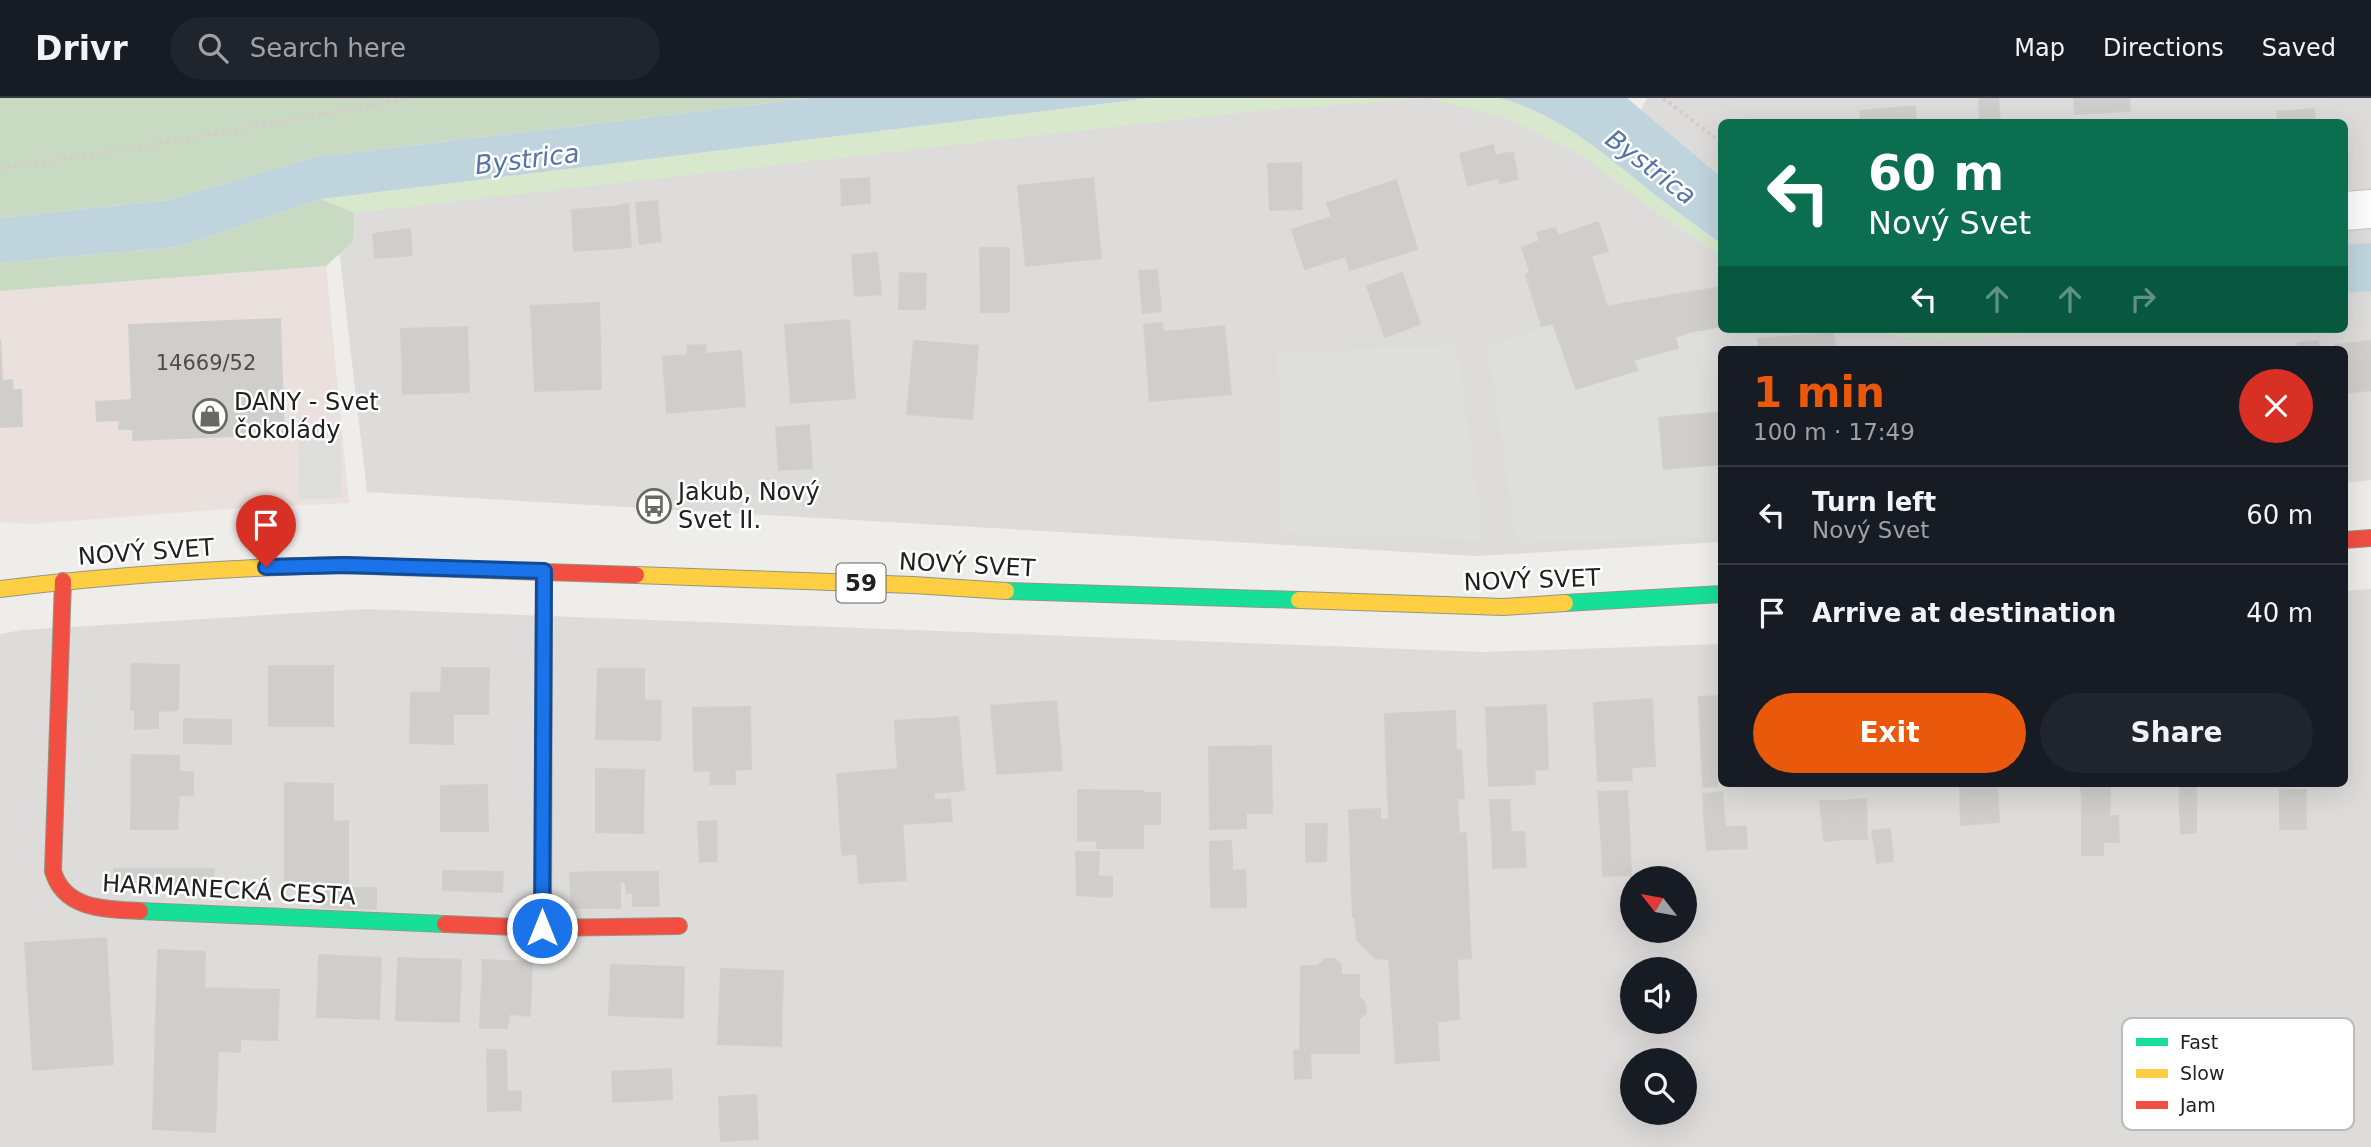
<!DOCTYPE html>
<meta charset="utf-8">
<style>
:root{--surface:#171b24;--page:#20242c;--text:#f1f3f6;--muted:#9ea1a6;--line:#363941;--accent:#ea580c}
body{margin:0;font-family:"DejaVu Sans",sans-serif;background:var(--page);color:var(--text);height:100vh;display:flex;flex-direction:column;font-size:26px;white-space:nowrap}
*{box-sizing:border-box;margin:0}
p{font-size:23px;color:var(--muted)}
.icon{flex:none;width:38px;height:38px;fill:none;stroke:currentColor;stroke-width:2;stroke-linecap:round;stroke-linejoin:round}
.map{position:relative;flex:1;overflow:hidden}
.drawer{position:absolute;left:1718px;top:248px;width:630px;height:441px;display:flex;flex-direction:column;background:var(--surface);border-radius:10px;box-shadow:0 7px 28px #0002}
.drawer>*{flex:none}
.banner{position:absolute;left:1718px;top:21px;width:630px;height:214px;border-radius:10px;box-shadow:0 7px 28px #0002;background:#0b6e4f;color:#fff;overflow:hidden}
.needle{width:46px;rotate:301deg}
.buttons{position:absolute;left:1620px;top:768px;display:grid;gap:14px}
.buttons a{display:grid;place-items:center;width:77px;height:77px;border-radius:50%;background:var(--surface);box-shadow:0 7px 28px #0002;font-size:35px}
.pin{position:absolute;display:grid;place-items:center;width:60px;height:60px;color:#fff;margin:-72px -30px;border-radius:50% 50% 50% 0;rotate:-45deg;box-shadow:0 0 7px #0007}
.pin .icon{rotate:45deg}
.me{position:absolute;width:77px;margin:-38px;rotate:0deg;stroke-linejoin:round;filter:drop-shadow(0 0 5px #0008)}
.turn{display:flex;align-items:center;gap:24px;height:147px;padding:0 35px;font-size:32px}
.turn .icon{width:91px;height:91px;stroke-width:2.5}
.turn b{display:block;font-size:49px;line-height:60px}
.lanes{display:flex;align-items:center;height:66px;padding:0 35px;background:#0003;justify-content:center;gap:35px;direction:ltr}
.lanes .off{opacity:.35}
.round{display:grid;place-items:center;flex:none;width:74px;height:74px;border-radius:37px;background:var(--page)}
.summary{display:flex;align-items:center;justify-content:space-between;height:119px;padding:0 35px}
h1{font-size:42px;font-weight:700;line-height:52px;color:var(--accent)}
.primary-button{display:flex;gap:14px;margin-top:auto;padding:14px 35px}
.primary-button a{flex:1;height:80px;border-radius:42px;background:var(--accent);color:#fff;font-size:28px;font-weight:700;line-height:80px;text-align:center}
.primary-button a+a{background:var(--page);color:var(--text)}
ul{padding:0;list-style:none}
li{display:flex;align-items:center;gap:21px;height:98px;padding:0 35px;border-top:2px solid var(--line)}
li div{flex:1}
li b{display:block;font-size:26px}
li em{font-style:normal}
header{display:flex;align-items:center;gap:42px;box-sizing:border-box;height:98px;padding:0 35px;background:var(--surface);border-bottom:2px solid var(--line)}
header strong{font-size:33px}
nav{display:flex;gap:38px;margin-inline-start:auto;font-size:24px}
.search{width:490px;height:63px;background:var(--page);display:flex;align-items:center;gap:18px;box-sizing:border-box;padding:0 24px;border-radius:38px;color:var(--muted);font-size:26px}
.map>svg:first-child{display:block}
.residential{fill:#dddcdb;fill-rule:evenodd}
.commercial{fill:#eae0dd}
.grass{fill:#d8e8cc}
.forest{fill:#c8dac2}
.parking{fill:#dededc}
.water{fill:#c0d4dd}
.building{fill:#cfcecb;stroke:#d1cfcc;stroke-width:2}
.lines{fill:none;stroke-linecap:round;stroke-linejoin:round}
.street-casing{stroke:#c4c3c2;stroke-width:40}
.fast-casing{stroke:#939783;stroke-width:18}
.slow-casing{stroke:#939783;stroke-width:18}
.jam-casing{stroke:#939783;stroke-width:18}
.path{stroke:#d6ccc9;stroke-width:4.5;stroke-dasharray:3.5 3.5;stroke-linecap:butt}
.street{stroke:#fcfcfc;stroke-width:38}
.fast{stroke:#16e098;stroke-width:16}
.slow{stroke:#ffcf43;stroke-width:16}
.jam{stroke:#f24e42;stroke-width:16}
.route-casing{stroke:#114b97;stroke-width:18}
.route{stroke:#1a73e8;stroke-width:12}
.labels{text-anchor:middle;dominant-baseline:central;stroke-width:5;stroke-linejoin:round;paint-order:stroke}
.number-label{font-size:21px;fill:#4c4c4b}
.shield{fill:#fff;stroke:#636363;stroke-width:2}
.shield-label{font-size:23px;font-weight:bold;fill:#202020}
.poi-label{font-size:24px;fill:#202020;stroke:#fff;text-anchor:start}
.street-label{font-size:24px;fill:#202020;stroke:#fff}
.water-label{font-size:26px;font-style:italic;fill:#5675a6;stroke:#fff}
.key{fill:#fff;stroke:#bcbcbc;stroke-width:2}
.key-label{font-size:19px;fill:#202020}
</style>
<header>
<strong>Drivr</strong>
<div class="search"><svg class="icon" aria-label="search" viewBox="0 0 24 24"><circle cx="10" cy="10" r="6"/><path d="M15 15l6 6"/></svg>Search here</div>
<nav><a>Map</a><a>Directions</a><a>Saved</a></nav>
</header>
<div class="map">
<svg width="2371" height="1049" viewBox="0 0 2371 1049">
<rect width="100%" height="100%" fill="#eeedea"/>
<!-- residential -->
<path class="residential" d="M1315,0H1469L1615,66L1647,0H2371V382L2345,385V252H1722V444L1476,458L367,394L334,108L1255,4ZM1722,24H2345V231H1722Z
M2371,491V1049H0V536L22,532L366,511L1483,554L1722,546V686H2345V493ZM1633,780H1685V833H1633ZM1633,872H1685V924H1633ZM1633,962H1685V1015H1633Z"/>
<!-- commercial -->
<path class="commercial" d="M326,168L349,405L240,410L30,426L0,424V193Z"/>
<!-- grass -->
<path class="grass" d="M1151,0H1499C1564,17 1614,65 1666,105C1684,119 1703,132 1722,146V159L1657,115L1581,57L1511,22L1429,0L1255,13L354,115L321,101Z
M1867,231H2066C2001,237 1931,250 1867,231Z"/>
<!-- forest -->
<path class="forest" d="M0,0H810L315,59L167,102L0,120Z
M321,101L354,115L353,144L326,168L0,193V165L178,149Z"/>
<!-- parking -->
<path class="parking" d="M1553,225L1576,291L1637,272L1633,262L1678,250L1675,239L1689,234L1722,228V231H1757L1759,252H1722V314L1659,320L1664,371L1722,366V439L1516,444L1488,249Z
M1457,248L1483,442L1281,435L1277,254Z
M340,330L342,400L299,401L298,331Z"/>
<!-- water -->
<path class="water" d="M810,0H1151L321,101L178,149L0,165V120L167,102L315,59Z
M1499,0H1627L1722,80V146C1703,132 1684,119 1666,105C1614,65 1564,17 1499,0Z
M2371,145V193L2345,195V147Z"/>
<!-- building -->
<path class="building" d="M1979,0H1998L2000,24H1980Z
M2074,0H2129L2130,13L2075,16Z
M1904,9H1915L1916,24H1904Z
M1904,9V24H1861L1860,13Z
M2314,11L2315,24H2278L2277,14Z
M1493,47L1495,58L1513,54L1518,81L1500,85L1499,80L1468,87L1460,56Z
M1301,65L1302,111L1270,112L1268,66Z
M869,80L870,105L842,107L841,82Z
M1093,80L1101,160L1026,168L1018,88Z
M1396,82L1417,151L1350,172L1346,158L1305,171L1292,132L1332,119L1327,105Z
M657,103L661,143L640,146L636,105Z
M628,106L631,149L574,153L572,112L614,109Z
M1598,124L1608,153L1591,158L1607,209L1542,228L1526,177L1530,174L1522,149L1540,143L1537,135L1555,130L1558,138Z
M410,131L412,157L375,160L373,136Z
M980,150H1009V214H981Z
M877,155L881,196L855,198L852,157Z
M1157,172L1161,213L1143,215L1139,173Z
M900,175L926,176L925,211H899Z
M1402,175L1420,226L1385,239L1367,188Z
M1722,189V228L1689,234L1679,196Z
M1679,196L1689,234L1675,239L1678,250L1633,262L1638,272L1576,291L1553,225L1607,209Z
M599,205L601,291L535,293L531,208Z
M280,221L284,336L133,342V331H119L120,322L97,323L96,304L132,302L129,227Z
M849,222L855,300L791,305L785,227Z
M1162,225L1163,234L1224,228L1231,296L1150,303L1144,227Z
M467,229L469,294L403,296L401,231Z
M1833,235L1836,252H1759L1758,241Z
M0,242L2,283L12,282L13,292H21L22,328L0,329Z
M914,243L978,248L972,321L907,316Z
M2318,243L2319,252H2299L2298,245Z
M2371,243V292L2345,295V252H2336L2335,247Z
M705,247L706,256L741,253L745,308L667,315L663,259L688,257L687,248Z
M1722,314V366L1664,371L1659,320Z
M809,327L812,370L779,372L776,330Z
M132,566L179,567L178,612L158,613V630L135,631V612H131Z
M269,568H333V628H269Z
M442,570H489L488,616H453V646L410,645L411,595H441Z
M598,571H644V603H661L660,642L596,641Z
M1722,598V675L1716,676L1717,688L1703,689L1699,599Z
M1652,601L1655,668L1631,669L1632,682L1598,683L1594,605Z
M1056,603L1062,672L997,676L991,608Z
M1546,607L1548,671L1534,672L1535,686L1489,688L1486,610Z
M750,609L751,671L694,673L693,610Z
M1455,613L1456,652L1434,653V649L1386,654L1385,616Z
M958,619L964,692L934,695V702L900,704L895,623Z
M184,621L231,622V646L184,645Z
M1271,648L1272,715H1246V730L1210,731L1209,649Z
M1434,649V653L1461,652L1464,700L1436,701V719L1389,721L1386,654Z
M132,657L179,658V674H193V697H179L177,731H131Z
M596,671L644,672L643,735L596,734Z
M899,671L904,752L842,757L837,676Z
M711,672H735V686H710Z
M285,685L333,686V724L348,723V790H285Z
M1960,686H1997L1999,724L1961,727Z
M2081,686H2110V701H2082Z
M2180,686H2196V717L2180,718Z
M487,687L488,733H441V688Z
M2280,691L2306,692V731H2280Z
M1078,692L1143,693V750H1097V743L1078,742Z
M1627,693L1630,751H1602L1598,694Z
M1722,694L1725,729L1705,731L1703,696Z
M1144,695H1160V726H1143Z
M1457,700L1459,736L1466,735L1469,822H1390L1389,721L1436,719V701Z
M950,701L952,723L902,726L900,704Z
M1866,701L1867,741H1844L1843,703Z
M2082,701H2110L2109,718L2082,719Z
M1490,702H1509L1511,735H1492Z
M1820,703H1843L1844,741L1824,743Z
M1380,711V722L1389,721L1390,822H1355L1356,819H1353L1349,712Z
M2196,717V734L2181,736L2180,718Z
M2118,718L2119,744H2082V719Z
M716,723L717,763L700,764L698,724Z
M1306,726H1327L1326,763L1306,764Z
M1746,728L1747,750L1707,752L1705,731Z
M1890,731L1893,763L1877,765L1872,733Z
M1524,734L1526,769L1493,770L1492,735Z
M1231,743L1232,762H1210V744Z
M2082,744H2103V757H2082Z
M1602,751H1630L1631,777L1603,778Z
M904,752L906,782L859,785L857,755Z
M1076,754H1099L1098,778L1112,779V799L1077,797Z
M1210,762H1232V773L1245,772L1246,795L1211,796Z
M114,771H161L162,779H155V790L114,789Z
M161,771H214L213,791L167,790V779H162Z
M443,773L503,774L502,794L443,792Z
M595,774L596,789H571L570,775Z
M595,774H626L627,784H620V789H596Z
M626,774H658V789H626Z
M571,789H596V810H571Z
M596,789H620V810H596Z
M626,789H658L659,808H633V795H627Z
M323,790H348V810L322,809Z
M348,790H376V811L348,810Z
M1246,795V809H1211V796Z
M1355,822H1469L1471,860L1457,861L1459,921L1437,924L1439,962L1396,965L1389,861L1375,860L1357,842Z
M106,840L113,966L33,972L25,845Z
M158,852L205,854L204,890L279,892L277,942L240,941V954L218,953L215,1034L153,1031Z
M319,857L381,860L379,921L317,919Z
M398,860L461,862L459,924L396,922Z
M1325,861H1334L1341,867V877H1359V899L1365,905L1366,915L1359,921V955H1310L1311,980L1295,981L1294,952L1300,953L1301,868H1318Z
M483,862L532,864L530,918L509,916L507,930H480Z
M611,867L684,869L683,920L609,917Z
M721,871L783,873L781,948L718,946Z
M487,952H506L507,994L521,993V1012L488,1013Z
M671,971L672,1001L613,1004L612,974Z
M756,997L758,1041L721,1043L719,999Z"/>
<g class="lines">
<!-- street casing -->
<g class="street-casing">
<path id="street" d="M2345,113L2371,111"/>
</g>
<!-- fast casing -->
<g class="fast-casing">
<path id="fast" d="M1006,493L1299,502
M1565,505L1722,496
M140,813L445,826"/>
</g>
<!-- slow casing -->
<g class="slow-casing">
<path id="slow" d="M636,477L913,487L1006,493
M0,491C113,477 226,470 340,467
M1299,502L1503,509L1565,505"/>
</g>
<!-- jam casing -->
<g class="jam-casing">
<path id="jam" d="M2345,442L2371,440
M340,467L636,477
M63,483L53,773C64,812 106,811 140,813
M445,826L543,830L679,828
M543,830L544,473"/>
</g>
<!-- path -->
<path class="path" d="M1663,0L1722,45
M0,70L105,55L415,0"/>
<!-- street -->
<use href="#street" class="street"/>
<!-- fast -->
<use href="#fast" class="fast"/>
<!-- slow -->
<use href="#slow" class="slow"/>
<!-- jam -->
<use href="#jam" class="jam"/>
</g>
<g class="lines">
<!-- route casing -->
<g class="route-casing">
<path id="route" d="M266,469L346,467L544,473L542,830"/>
</g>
<!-- route -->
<use href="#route" class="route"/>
</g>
<!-- icons -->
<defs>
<g id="shop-ring" transform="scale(1.75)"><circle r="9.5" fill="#fff" stroke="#686867" stroke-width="1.5"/><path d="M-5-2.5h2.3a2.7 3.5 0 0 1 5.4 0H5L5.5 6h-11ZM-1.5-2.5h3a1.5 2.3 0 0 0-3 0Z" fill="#686867"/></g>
<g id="bus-ring" transform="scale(1.75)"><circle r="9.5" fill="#fff" stroke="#686867" stroke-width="1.5"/><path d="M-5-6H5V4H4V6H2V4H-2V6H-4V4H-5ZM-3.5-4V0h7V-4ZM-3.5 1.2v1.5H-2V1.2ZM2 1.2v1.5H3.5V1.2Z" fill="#686867"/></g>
</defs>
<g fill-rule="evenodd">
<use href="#shop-ring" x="210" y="318"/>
<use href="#bus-ring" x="654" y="408"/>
</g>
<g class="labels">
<!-- number labels -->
<g class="number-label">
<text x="206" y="265">14669/52</text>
</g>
<!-- shield labels -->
<rect class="shield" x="836.5" y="465.5" width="49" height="39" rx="5"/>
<g class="shield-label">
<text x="861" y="485">59</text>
</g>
<!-- poi labels -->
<g class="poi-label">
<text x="234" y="304">DANY - Svet<tspan x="234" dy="28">čokolády</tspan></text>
<text x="678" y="394">Jakub, Nový<tspan x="678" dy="28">Svet II.</tspan></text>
</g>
<!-- street labels -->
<g class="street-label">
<text transform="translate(146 454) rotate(-4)">NOVÝ SVET</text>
<text transform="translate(967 467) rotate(3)">NOVÝ SVET</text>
<text transform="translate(1532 482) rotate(-2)">NOVÝ SVET</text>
<text transform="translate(229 792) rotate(3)">HARMANECKÁ CESTA</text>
</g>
<!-- water labels -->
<g class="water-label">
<text transform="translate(527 61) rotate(-7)">Bystrica</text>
<text transform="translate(1651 69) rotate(37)">Bystrica</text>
</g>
</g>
<!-- legend -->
<rect x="2122" y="920" width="232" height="112" rx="10" class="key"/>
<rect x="2136" y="940" width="32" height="8" fill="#16e098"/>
<rect x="2136" y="971" width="32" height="9" fill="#ffcf43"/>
<rect x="2136" y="1003" width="32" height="8" fill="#f24e42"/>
<g class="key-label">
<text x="2180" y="951">Fast</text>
<text x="2180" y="982">Slow</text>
<text x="2180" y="1014">Jam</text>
</g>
</svg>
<div class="buttons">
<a><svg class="needle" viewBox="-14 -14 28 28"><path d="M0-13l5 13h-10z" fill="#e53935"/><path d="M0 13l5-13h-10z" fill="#9ea1a6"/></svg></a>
<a><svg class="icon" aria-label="sound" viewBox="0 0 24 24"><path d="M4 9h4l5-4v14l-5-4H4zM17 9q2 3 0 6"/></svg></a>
<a><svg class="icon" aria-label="search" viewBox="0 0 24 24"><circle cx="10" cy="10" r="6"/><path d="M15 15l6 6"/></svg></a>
</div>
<div class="pin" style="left:266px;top:469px;background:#d93025"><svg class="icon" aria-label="arrive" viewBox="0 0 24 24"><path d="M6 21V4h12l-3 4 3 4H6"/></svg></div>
<svg class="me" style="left:542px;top:830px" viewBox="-20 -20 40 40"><circle r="17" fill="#1a73e8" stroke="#fff" stroke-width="3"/><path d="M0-11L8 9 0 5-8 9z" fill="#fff"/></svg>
<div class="banner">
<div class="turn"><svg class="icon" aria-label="left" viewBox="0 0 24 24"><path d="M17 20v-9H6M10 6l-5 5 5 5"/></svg><div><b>60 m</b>Nový Svet</div></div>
<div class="lanes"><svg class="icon" aria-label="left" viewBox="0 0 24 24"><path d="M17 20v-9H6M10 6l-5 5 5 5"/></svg><svg class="icon off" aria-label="ahead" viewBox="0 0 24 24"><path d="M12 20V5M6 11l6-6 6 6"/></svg><svg class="icon off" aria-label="ahead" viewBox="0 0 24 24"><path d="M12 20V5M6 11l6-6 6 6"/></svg><svg class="icon off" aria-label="right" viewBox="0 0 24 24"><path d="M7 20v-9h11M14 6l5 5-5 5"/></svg></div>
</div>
<section class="drawer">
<div class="summary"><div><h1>1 min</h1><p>100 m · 17:49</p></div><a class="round" style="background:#d93025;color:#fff"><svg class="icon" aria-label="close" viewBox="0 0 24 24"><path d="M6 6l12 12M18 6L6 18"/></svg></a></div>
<ul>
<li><svg class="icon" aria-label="left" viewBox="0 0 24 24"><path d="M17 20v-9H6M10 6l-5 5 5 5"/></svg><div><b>Turn left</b><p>Nový Svet</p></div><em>60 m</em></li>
<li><svg class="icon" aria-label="arrive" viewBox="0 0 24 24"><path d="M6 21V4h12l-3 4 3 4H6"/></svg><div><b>Arrive at destination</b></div><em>40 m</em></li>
</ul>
<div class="primary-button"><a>Exit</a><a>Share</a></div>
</section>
</div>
